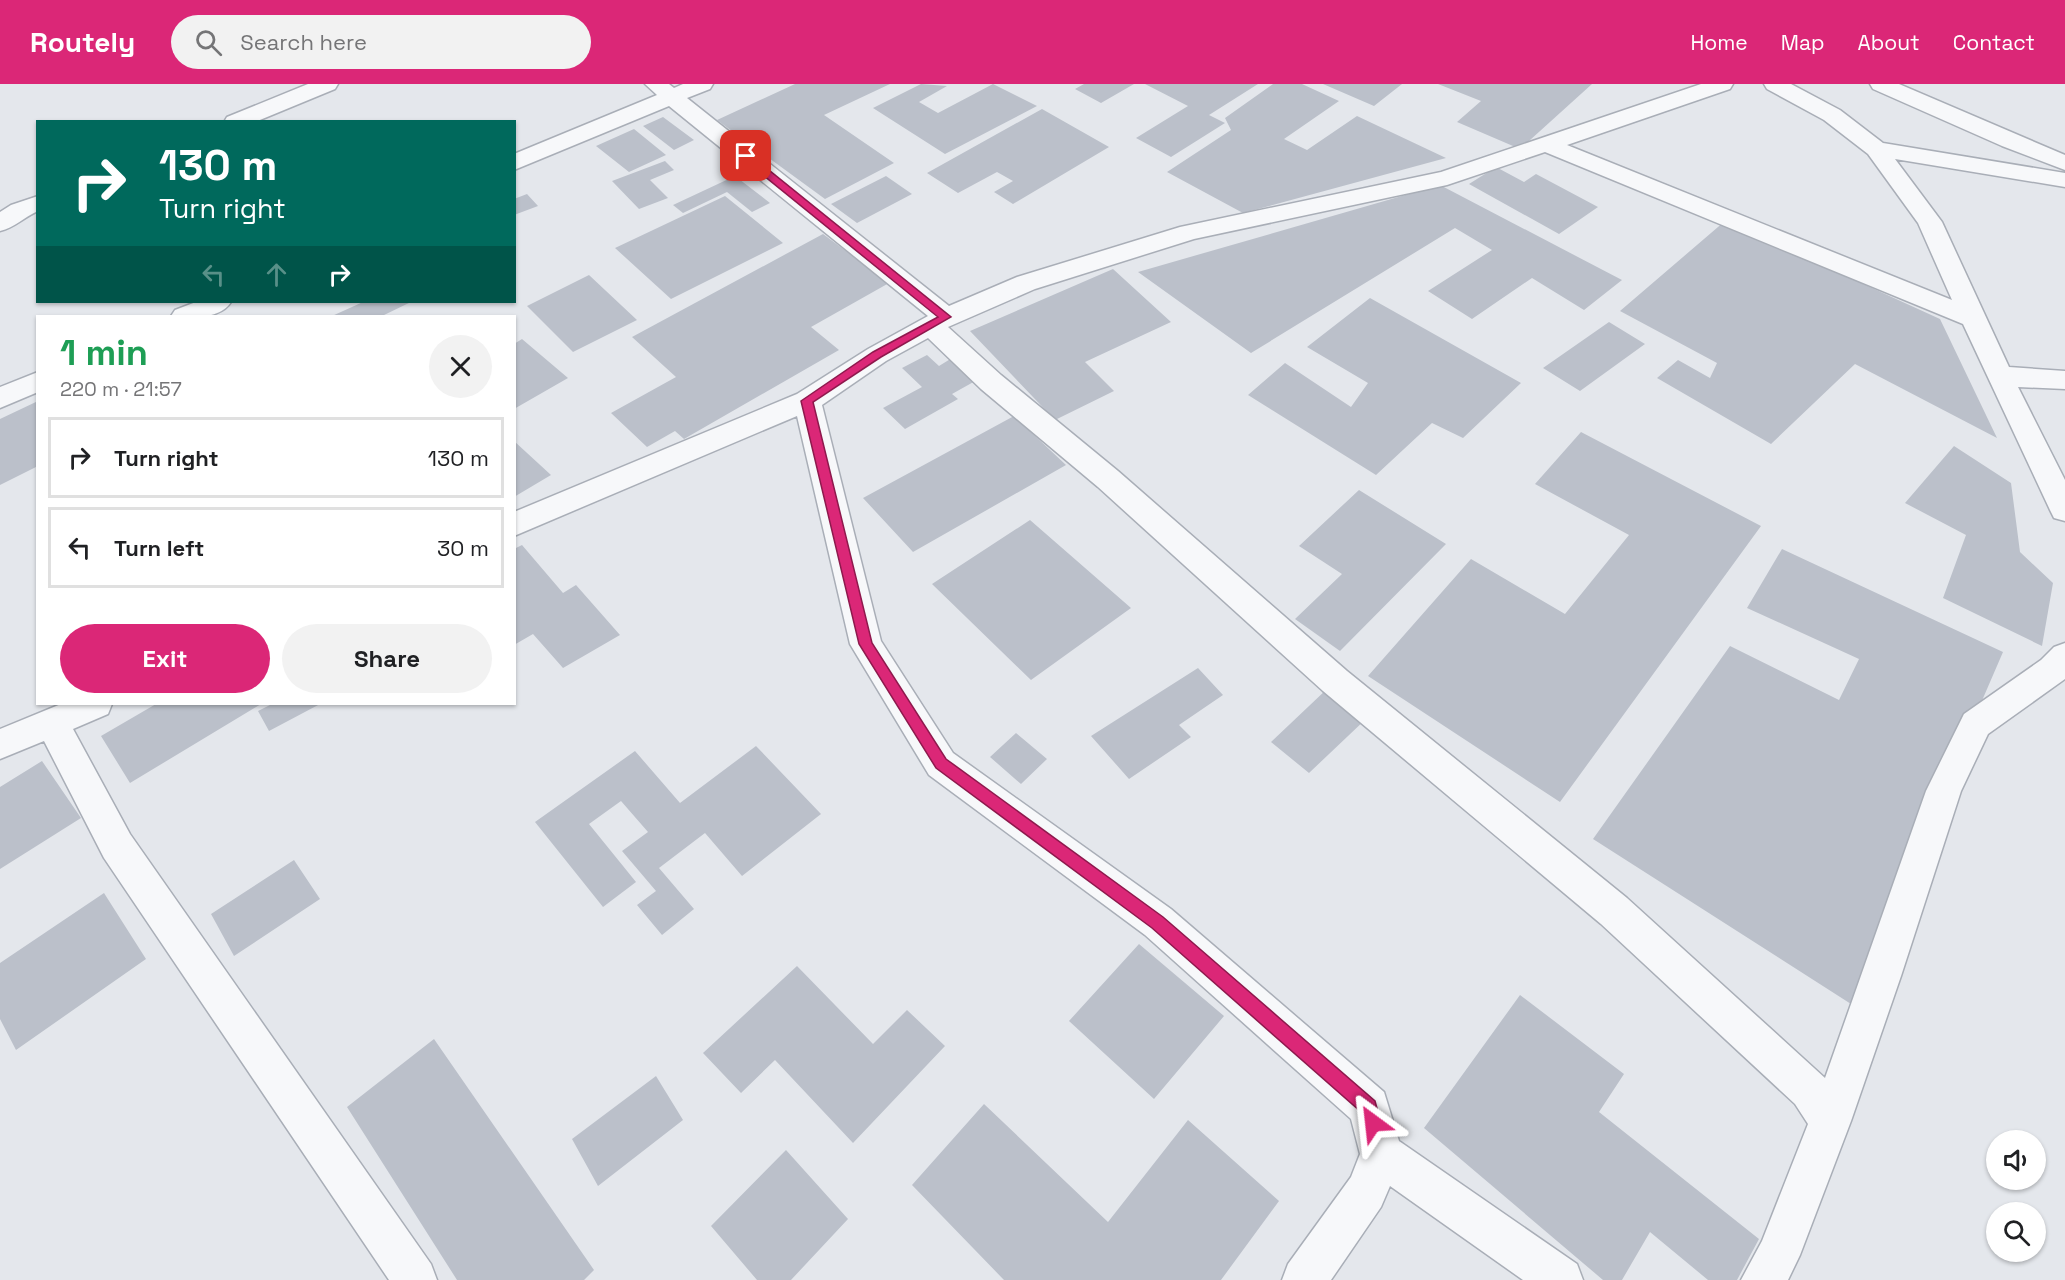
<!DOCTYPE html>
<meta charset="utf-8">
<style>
:root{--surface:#fff;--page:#f2f2f2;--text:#202124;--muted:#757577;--line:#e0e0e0;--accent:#db2777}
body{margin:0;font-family:"Space Grotesk",sans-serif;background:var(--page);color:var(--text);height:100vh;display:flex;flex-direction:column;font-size:22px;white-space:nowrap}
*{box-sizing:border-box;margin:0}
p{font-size:20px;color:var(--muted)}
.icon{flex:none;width:33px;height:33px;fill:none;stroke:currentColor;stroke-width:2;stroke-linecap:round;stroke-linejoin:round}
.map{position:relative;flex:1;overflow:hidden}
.drawer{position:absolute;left:36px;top:231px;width:480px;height:390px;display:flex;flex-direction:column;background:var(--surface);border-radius:0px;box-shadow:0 2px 4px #0004}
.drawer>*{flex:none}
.hud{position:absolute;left:36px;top:36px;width:480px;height:183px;border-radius:0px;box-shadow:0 2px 4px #0004;background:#00695c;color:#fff;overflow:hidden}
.buttons{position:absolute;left:1986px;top:1046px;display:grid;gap:12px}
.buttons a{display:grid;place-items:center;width:60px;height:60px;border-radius:50%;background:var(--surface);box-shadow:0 2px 4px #0004;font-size:30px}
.pin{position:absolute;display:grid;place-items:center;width:51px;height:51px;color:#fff;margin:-26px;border-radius:12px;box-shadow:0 3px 9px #0006}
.me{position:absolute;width:66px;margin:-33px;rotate:330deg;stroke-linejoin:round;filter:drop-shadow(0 0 4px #0008)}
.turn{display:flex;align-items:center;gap:21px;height:126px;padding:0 24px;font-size:27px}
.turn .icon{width:78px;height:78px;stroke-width:2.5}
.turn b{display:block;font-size:42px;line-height:51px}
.lanes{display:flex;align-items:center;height:57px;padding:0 24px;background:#0003;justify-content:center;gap:30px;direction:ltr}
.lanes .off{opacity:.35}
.round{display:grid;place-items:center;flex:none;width:63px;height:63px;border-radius:32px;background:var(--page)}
.overview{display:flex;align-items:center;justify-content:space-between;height:102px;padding:0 24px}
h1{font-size:36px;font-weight:800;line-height:45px;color:#1e9e55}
.action{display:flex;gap:12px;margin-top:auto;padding:12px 24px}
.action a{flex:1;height:69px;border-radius:36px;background:var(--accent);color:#fff;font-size:24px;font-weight:800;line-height:69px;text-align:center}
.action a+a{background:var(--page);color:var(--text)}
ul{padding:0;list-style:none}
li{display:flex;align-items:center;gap:18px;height:81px;margin:0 12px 9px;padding:0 12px;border:3px solid var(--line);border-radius:0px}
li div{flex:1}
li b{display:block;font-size:22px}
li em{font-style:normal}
header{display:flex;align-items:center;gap:36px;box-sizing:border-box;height:84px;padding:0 30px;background:var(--accent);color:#fff}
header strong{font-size:28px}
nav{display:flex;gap:33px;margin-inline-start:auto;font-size:21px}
.search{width:420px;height:54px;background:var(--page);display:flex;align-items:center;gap:15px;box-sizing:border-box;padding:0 21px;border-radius:33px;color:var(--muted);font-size:22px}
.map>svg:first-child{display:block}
.building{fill:#bbc0ca}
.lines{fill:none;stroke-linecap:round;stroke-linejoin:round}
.minor-casing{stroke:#a9aeb7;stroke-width:3}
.minor{fill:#f7f8fa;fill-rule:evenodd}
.route{fill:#db2777;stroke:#8e194d;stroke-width:1.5}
</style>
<header>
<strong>Routely</strong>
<div class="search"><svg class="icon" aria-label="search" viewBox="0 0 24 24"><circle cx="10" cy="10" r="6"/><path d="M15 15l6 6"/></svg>Search here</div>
<nav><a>Home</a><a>Map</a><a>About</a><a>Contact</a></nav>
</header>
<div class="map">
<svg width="2065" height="1196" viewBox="0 0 2065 1196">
<rect width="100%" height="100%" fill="#e4e7ec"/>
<!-- building -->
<path class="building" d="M795,0H890L824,31L894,79L825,115L717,36Z
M921,0L947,2L919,18L938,29L993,0L1037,22L945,70L873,24Z
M1084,0H1134L1101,19L1075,5Z
M1145,0H1258L1209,31L1225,39L1171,73L1136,54L1188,22Z
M1273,0H1302L1339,17L1284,55L1307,66L1357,32L1446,74L1243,129L1167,88L1231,46L1225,34Z
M1323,0H1402L1374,22Z
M1438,0H1592L1520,65L1457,38L1481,17Z
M1042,25L1109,63L1013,120L994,108L1013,97L997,88L958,109L927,89Z
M663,33L694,56L674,66L643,42Z
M634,45L666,71L629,88L596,62Z
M665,77L674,86L650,96L668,114L639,125L612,97Z
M1496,83L1524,98L1536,90L1598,123L1559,150L1469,100Z
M735,92L770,119L752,128L727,108L683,129L673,121Z
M886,92L912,110L857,139L831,120Z
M1440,101L1622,196L1584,226L1532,194L1472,235L1428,207L1492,166L1455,144L1251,269L1138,188Z
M527,110L538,122L514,131V115Z
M725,112L783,159L671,215L615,164Z
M1725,137L1940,235L1997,354L1855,280L1771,360L1657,294L1678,276L1710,294L1717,279L1620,227Z
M823,150L889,199L811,243L839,266L684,355L675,347L647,363L611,329L676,293L632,253Z
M1113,185L1171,238L1085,278L1114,307L1055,336L970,247Z
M589,191L637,236L573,268L527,222Z
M1370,214L1521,299L1463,354L1432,339L1376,391L1248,311L1285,279L1351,323L1368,299L1307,263Z
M363,218H411L382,232H332Z
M1609,238L1645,260L1580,307L1543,284Z
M522,255L568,294L514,325V260Z
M927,271L939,282L952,274L977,296L952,310L958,315L905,345L883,324L922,303L902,284Z
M38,317V382L0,401V335Z
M1014,332L1066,381L913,468L863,414Z
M1581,348L1761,442L1560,718L1368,592L1471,475L1565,530L1629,451L1535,400Z
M514,357L551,391L514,413Z
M1954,362L2011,399L2020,468L2053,499L2042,562L1943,514L1966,451L1905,419Z
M1359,406L1446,460L1340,567L1295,535L1342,490L1299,462Z
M1030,436L1131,524L1031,596L932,500Z
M522,461L563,509L576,501L620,551L563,584L533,550L514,561V465Z
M1782,465L2003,568L1851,920L1593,755L1730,562L1839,616L1859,575L1747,524Z
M1198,584L1223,611L1179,641L1191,653L1129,695L1091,652Z
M1328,604L1367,634L1309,689L1271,658Z
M156,620H261L130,699L101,652Z
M272,620H320L269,647L258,627Z
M1016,649L1047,675L1021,700L990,673Z
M756,662L821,730L742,792L705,749L659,784L694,825L662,851L637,821L656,807L622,767L648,748L621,717L589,740L636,798L603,823L535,738L635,667L680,719Z
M42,677L81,734L0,785V703Z
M294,776L320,815L234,872L211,830Z
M104,809L146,875L16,966L0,935V879Z
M1139,860L1224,932L1154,1015L1069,937Z
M797,882L873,960L907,926L945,962L853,1059L775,976L741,1009L703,969Z
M1520,911L1624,990L1599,1028L1759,1155L1737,1196H1708L1650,1148L1622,1196H1603L1424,1044Z
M434,955L594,1186L584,1196H457L347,1023Z
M656,992L683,1036L598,1102L572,1055Z
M984,1020L1108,1138L1188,1036L1279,1117L1221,1196H1004L912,1101Z
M786,1066L848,1135L791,1196H757L711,1142Z"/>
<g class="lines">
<!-- minor casing -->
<g class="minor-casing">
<path id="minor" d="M308,0H338L335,5L255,38H224L227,33Z
M645,0H669L674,4L683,0H713L710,5L687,14L949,222L1017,193L1180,143L1441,88L1701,0H1733L1730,5L1567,61L1952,216L1918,139L1868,70L1824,36L1767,5L1764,0H1791L1840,26L1883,59L2065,89V103L1895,75L1942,138L2009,283L2065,287V305L2018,303L2065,396V437L2054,434L2050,426L1963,240L1545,68L1447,101L1194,155L1035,205L948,243L1001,291L1118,387L1347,587L1627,814L1825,994L1926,707L1964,630L2041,576L2054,563L2065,559V595L1988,650L1961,707L1901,892L1851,1037L1800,1171L1788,1196H1741L1762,1157L1808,1040L1795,1020L1601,840L1323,607L1098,403L981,305L928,254L886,277L822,321L881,557L953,669L1171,825L1384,1008L1399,1057L1577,1180L1583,1196H1523L1390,1102L1381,1123L1331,1196H1282L1288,1180L1351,1093L1360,1070L1351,1035L1145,851L929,691L850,560L797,332L514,452V428L797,310L868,265L928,232L669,22L514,86V70L657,11Z
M1870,0H1899L2065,71V86L2002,62L1873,5Z
M38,112V127C24,133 14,144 0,147V128L11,121Z
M196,218H231C220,236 189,234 171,232L175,226Z
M38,288V308L0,324V303Z
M61,620H112L108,630L73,645L130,750L431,1180L437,1196H389L104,774L44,657L0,675V645Z"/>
</g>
<!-- minor -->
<use href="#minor" class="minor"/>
</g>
<!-- route -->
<path class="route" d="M742,70H749L951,233L881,273L813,318L872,559L946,675L1163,833L1375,1017L1381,1039L1379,1045L1373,1047L1367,1045L1361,1028L1152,844L936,684L859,560L801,317L873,268L938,233L742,74Z"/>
</svg>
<div class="buttons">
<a><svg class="icon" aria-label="sound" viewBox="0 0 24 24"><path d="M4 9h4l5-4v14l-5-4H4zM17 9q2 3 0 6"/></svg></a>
<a><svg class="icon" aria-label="search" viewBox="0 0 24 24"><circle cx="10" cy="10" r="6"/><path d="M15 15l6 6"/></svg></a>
</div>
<div class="pin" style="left:746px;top:72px;background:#d93025"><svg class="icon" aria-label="arrive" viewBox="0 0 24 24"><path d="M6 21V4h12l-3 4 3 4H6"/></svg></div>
<svg class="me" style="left:1373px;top:1039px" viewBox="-20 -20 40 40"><path d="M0-17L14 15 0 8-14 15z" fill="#db2777" stroke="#fff" stroke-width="4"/></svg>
<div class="hud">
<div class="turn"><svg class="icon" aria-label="right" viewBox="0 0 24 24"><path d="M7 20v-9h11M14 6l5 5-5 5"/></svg><div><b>130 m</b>Turn right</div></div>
<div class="lanes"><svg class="icon off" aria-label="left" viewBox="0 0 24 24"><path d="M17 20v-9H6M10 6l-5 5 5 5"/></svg><svg class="icon off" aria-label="ahead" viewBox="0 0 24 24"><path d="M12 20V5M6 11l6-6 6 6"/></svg><svg class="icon" aria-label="right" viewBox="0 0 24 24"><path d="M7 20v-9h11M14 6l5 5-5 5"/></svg></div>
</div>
<section class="drawer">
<div class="overview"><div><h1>1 min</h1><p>220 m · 21:57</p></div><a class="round"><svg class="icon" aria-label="close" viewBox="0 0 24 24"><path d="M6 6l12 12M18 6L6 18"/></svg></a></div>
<ul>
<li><svg class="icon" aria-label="right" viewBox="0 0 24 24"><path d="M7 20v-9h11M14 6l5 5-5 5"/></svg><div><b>Turn right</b></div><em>130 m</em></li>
<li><svg class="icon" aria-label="left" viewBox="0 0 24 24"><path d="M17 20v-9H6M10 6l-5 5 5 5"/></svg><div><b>Turn left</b></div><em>30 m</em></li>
</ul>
<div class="action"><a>Exit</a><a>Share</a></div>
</section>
</div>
